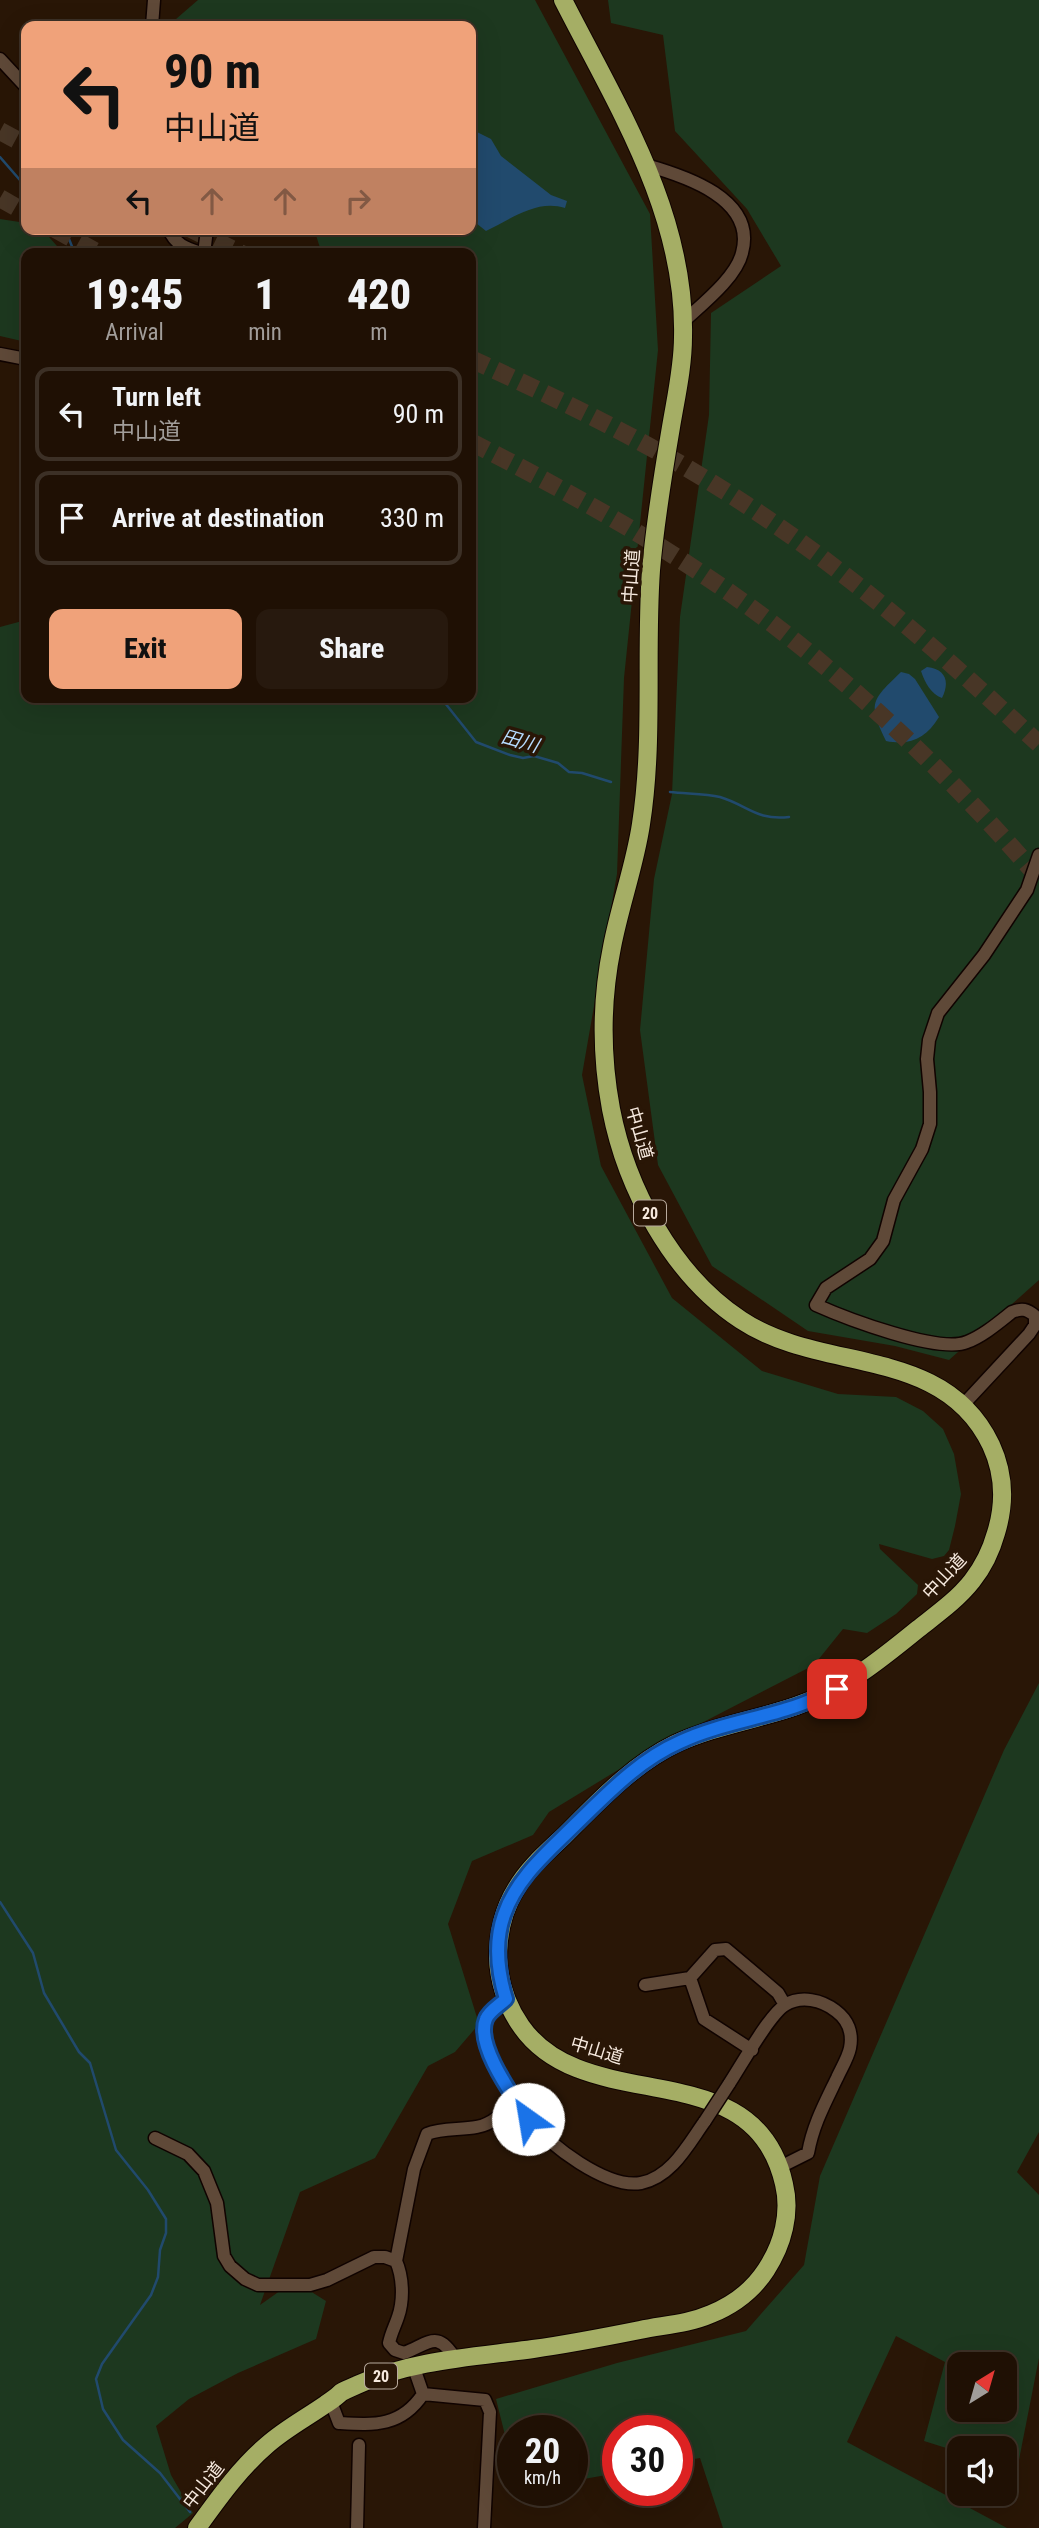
<!DOCTYPE html>
<meta charset="utf-8">
<style>
:root{--surface:#1f1004;--page:#27190e;--text:#f1f3f6;--muted:#a19d9a;--line:#3c3026;--accent:#f0a27a}
body{margin:0;font-family:"Roboto Condensed","Noto Sans JP",sans-serif;background:var(--page);color:var(--text);height:100vh;display:flex;flex-direction:column;font-size:26px;white-space:nowrap}
*{box-sizing:border-box;margin:0}
p{font-size:23px;color:var(--muted)}
.icon{flex:none;width:38px;height:38px;fill:none;stroke:currentColor;stroke-width:2;stroke-linecap:round;stroke-linejoin:round}
.map{position:relative;flex:1;overflow:hidden}
.side{position:absolute;left:21px;top:248px;width:455px;height:455px;display:flex;flex-direction:column;background:var(--surface);border-radius:14px;box-shadow:0 7px 28px #0002,0 0 0 2px var(--line)}
.side>*{flex:none}
.banner{position:absolute;left:21px;top:21px;width:455px;height:214px;border-radius:14px;box-shadow:0 7px 28px #0002,0 0 0 2px var(--line);background:#f0a27a;color:#111;overflow:hidden}
.needle{width:46px;rotate:37deg}
.buttons{position:absolute;left:947px;top:2352px;display:grid;gap:14px}
.buttons a{display:grid;place-items:center;width:70px;height:70px;border-radius:14px;background:var(--surface);box-shadow:0 7px 28px #0002,0 0 0 2px var(--line);font-size:35px}
.speed{position:absolute;left:497px;top:2415px;display:flex;gap:14px;font-size:35px;font-weight:700;text-align:center}
.speed>*{display:grid;place-content:center;width:91px;height:91px;border-radius:50%;background:var(--surface);box-shadow:0 7px 28px #0002,0 0 0 2px var(--line);line-height:1}
.speed small{font-size:18px;font-weight:400}
.speed .limit{border:10px solid #d22;background:#fff;color:#111}
.pin{position:absolute;display:grid;place-items:center;width:60px;height:60px;color:#fff;margin:-30px;border-radius:14px;box-shadow:0 4px 10px #0006}
.me{position:absolute;width:77px;margin:-38px;rotate:328deg;stroke-linejoin:round;filter:drop-shadow(0 0 5px #0008)}
.turn{display:flex;align-items:center;gap:24px;height:147px;padding:0 28px;font-size:32px}
.turn .icon{width:91px;height:91px;stroke-width:2.5}
.turn b{display:block;font-size:49px;line-height:60px}
.lanes{display:flex;align-items:center;height:66px;padding:0 28px;background:#0003;justify-content:center;gap:35px;direction:ltr}
.lanes .off{opacity:.35}
.eta{display:flex;justify-content:space-evenly;align-items:center;height:119px;text-align:center}
.eta b{font-size:42px;font-weight:800;line-height:49px}
.action{display:flex;gap:14px;margin-top:auto;padding:14px 28px}
.action a{flex:1;height:80px;border-radius:14px;background:var(--accent);color:#111;font-size:28px;font-weight:800;line-height:80px;text-align:center}
.action a+a{background:var(--page);color:var(--text)}
ul{padding:0;list-style:none}
li{display:flex;align-items:center;gap:21px;height:94px;margin:0 14px 10px;padding:0 14px;border:4px solid var(--line);border-radius:14px}
li div{flex:1}
li b{display:block;font-size:26px}
li em{font-style:normal}
.map>svg:first-child{display:block}
.green{fill:#1d381f;fill-rule:evenodd}
.water{fill:#214a6d}
.lines{fill:none;stroke-linecap:round;stroke-linejoin:round}
.stream{stroke:#214a6d;stroke-width:2.5}
.highway-tunnel{stroke:#483626;stroke-width:18;stroke-dasharray:18 9;stroke-linecap:butt}
.minor-casing{stroke:#100300;stroke-width:15}
.highway-casing{stroke:#100300;stroke-width:20}
.minor{stroke:#5f4938;stroke-width:12}
.highway{stroke:#a5ae65;stroke-width:18}
.minor-bridge-casing{stroke:#100300;stroke-width:15;stroke-linecap:butt}
.minor-bridge{stroke:#5f4938;stroke-width:12}
.route-casing{stroke:#114b97;stroke-width:18}
.route{stroke:#1a73e8;stroke-width:12}
.labels{text-anchor:middle;dominant-baseline:central;stroke-width:7;stroke-linejoin:round;paint-order:stroke}
.shield{fill:#291606;stroke:#b8aa9d;stroke-width:2}
.shield-label{font-size:16px;font-weight:bold;fill:#f6e9de}
.street-label{font-size:18px;fill:#f6e9de;stroke:#291606}
.water-label{font-size:19px;font-style:italic;fill:#b5dbfe;stroke:#291606}
</style>
<div class="map">
<svg width="1039" height="2528" viewBox="0 0 1039 2528">
<rect width="100%" height="100%" fill="#291606"/>
<!-- green -->
<path class="green" d="M198,0H535L650,214L658,350L624,678L617,874L582,1075L601,1166L672,1298L762,1371L838,1394L896,1397L923,1411L943,1429L954,1454L961,1494L955,1526L949,1550L944,1556L932,1559L879,1544L880,1549L918,1585L917,1594L896,1614L867,1633L843,1629L814,1665L659,1745L549,1812L533,1835L472,1861L448,1924L479,2024L455,2052L428,2066L375,2158L300,2192L260,2305L294,2281L326,2301L316,2339L238,2373L189,2399L156,2426L171,2475L193,2513L175,2528H0V627L26,620V698H471V254H322L314,229H471V26H173L176,19Z
M608,0H1039V1280L949,1360L895,1346L808,1331L712,1266L658,1165L640,1030L654,879L672,794L680,617L709,415L711,313L781,266L747,209L675,131L663,35L611,23Z
M0,219L26,223V229H42L64,254H26V342L0,336Z
M1039,1683V2132L1017,2172L1039,2195V2358L1017,2470L1005,2466L1004,2448H959V2452L924,2441L945,2362L896,2336L847,2442L1007,2528H723L700,2458L677,2462V2431H618V2473L572,2481V2431H513V2452L508,2447L496,2399L617,2363L746,2331L804,2265L820,2176L1004,1750ZM959,2364H1004V2410H959Z"/>
<!-- water -->
<path class="water" d="M471,129L491,139L501,156L551,195L567,201L565,208C537,199 511,219 486,231L471,219Z
M927,667C946,669 950,682 942,698C931,694 925,683 921,671Z
M901,672L909,674L915,679L939,717C926,738 911,746 886,741C867,703 872,700 901,672Z"/>
<g class="lines">
<!-- stream -->
<path class="stream" d="M0,157L26,187
M65,229L75,254
M441,698L476,742L510,755L523,758L534,756L558,763L569,772L582,773L611,782
M670,792C686,794 705,793 720,797C747,805 757,821 789,817
M0,1902L33,1953L44,1993L79,2052L90,2063L116,2150L148,2190L166,2219V2233L160,2250L158,2277L151,2295L102,2364L96,2379L103,2409L123,2440L160,2473L190,2512"/>
<!-- highway-tunnel -->
<path class="highway-tunnel" d="M0,131L26,145
M0,198L26,213
M55,229L100,254
M191,229L242,254
M471,359C565,402 661,448 748,506C853,575 947,658 1039,744
M471,442C579,497 687,557 783,632C876,705 962,789 1039,878"/>
<!-- minor casing -->
<g class="minor-casing">
<path id="minor" d="M152,26L154,0
M0,59L26,87
M646,165C685,176 757,199 742,253C736,278 701,305 683,322
M169,229C175,246 189,249 204,254
M204,254L207,229
M0,354L26,359
M963,1405L1029,1334L1035,1325V1316C1027,1309 1022,1308 1012,1312C998,1323 983,1336 967,1342C939,1354 845,1318 816,1305L826,1288L870,1259L883,1241L894,1200L922,1149L930,1124V1092L927,1059L929,1040L938,1013L984,955L1027,890L1039,855
M690,1978L704,2019L752,2050
M645,1985L690,1978L715,1950L726,1949L778,1993L785,2005
M506,1999C496,2008 481,2018 483,2033C484,2044 492,2058 497,2068C507,2085 516,2104 528,2119C549,2145 607,2189 641,2183C672,2177 689,2143 705,2121
M729,2084C741,2066 769,2015 785,2005C801,1995 822,2000 836,2011C848,2020 853,2033 850,2048C848,2058 841,2069 837,2078C825,2103 813,2125 808,2153L780,2167
M155,2138L188,2154L204,2171L217,2203L224,2256L230,2266L245,2279L258,2285H310L327,2280L374,2257H385L396,2261C403,2277 404,2300 398,2317C395,2326 391,2333 389,2343L395,2350L404,2353C430,2343 438,2329 456,2360
M396,2261L414,2169L427,2134C448,2125 476,2134 495,2119C502,2114 508,2105 514,2098
M414,2368L423,2394L485,2400L490,2412L484,2528
M331,2402L339,2423C374,2425 401,2427 423,2394
M357,2528L359,2445"/>
</g>
<!-- highway casing -->
<g class="highway-casing">
<path id="highway" d="M197,2528C218,2499 239,2469 267,2445C285,2429 306,2418 326,2404C350,2388 330,2397 357,2385C411,2360 475,2357 533,2349C569,2344 605,2337 640,2330C664,2325 688,2324 711,2314C733,2305 753,2290 766,2270C783,2244 791,2213 784,2184C754,2049 586,2120 521,2026C507,2006 499,1983 498,1958C498,1934 503,1910 516,1889C528,1868 547,1852 564,1836C598,1802 632,1765 675,1744C714,1726 756,1720 796,1706C843,1690 880,1660 918,1629C937,1614 957,1600 972,1581C983,1567 991,1551 996,1533C1005,1504 1004,1473 991,1445C943,1344 822,1374 741,1320C672,1275 626,1187 611,1109C601,1055 601,1001 612,947C620,905 635,865 641,824C654,740 645,654 651,570C655,522 663,474 671,427C676,397 683,367 683,337C686,214 617,106 563,0"/>
</g>
<!-- minor -->
<use href="#minor" class="minor"/>
<!-- highway -->
<use href="#highway" class="highway"/>
<!-- minor-bridge casing -->
<g class="minor-bridge-casing">
<path id="minor-bridge" d="M705,2121L729,2084"/>
</g>
<!-- minor-bridge -->
<use href="#minor-bridge" class="minor-bridge"/>
</g>
<g class="lines">
<!-- route casing -->
<g class="route-casing">
<path id="route" d="M528,2119C513,2096 475,2045 486,2019C489,2011 500,2005 506,1999C498,1973 494,1943 504,1915C517,1877 548,1852 576,1824C608,1793 639,1760 680,1742C714,1726 752,1720 787,1709C805,1704 821,1696 837,1689"/>
</g>
<!-- route -->
<use href="#route" class="route"/>
</g>
<g class="labels">
<!-- shield labels -->
<g class="shield">
<rect x="634" y="1200.5" width="32" height="25" rx="5"/>
<rect x="365" y="2363.5" width="32" height="25" rx="5"/>
</g>
<g class="shield-label">
<text x="650" y="1213">20</text>
<text x="381" y="2376">20</text>
</g>
<!-- street labels -->
<g class="street-label">
<text transform="translate(631 576) rotate(-86)">中山道</text>
<text transform="translate(640 1133) rotate(74)">中山道</text>
<text transform="translate(944 1576) rotate(-47)">中山道</text>
<text transform="translate(597 2050) rotate(17)">中山道</text>
<text transform="translate(203 2485) rotate(-52)">中山道</text>
</g>
<!-- water labels -->
<g class="water-label">
<text transform="translate(520 741) rotate(16)">田川</text>
</g>
</g>
</svg>
<div class="buttons">
<a><svg class="needle" viewBox="-14 -14 28 28"><path d="M0-13l5 13h-10z" fill="#e53935"/><path d="M0 13l5-13h-10z" fill="#a19d9a"/></svg></a>
<a><svg class="icon" aria-label="sound" viewBox="0 0 24 24"><path d="M4 9h4l5-4v14l-5-4H4zM17 9q2 3 0 6"/></svg></a>
</div>
<div class="speed"><div>20<small>km/h</small></div><div class="limit">30</div></div>
<div class="pin" style="left:837px;top:1689px;background:#d93025"><svg class="icon" aria-label="arrive" viewBox="0 0 24 24"><path d="M6 21V4h12l-3 4 3 4H6"/></svg></div>
<svg class="me" style="left:528px;top:2119px" viewBox="-20 -20 40 40"><circle r="19" fill="#fff"/><path d="M0-13L10 11 0 6-10 11z" fill="#1a73e8"/></svg>
<div class="banner">
<div class="turn"><svg class="icon" aria-label="left" viewBox="0 0 24 24"><path d="M17 20v-9H6M10 6l-5 5 5 5"/></svg><div><b>90 m</b>中山道</div></div>
<div class="lanes"><svg class="icon" aria-label="left" viewBox="0 0 24 24"><path d="M17 20v-9H6M10 6l-5 5 5 5"/></svg><svg class="icon off" aria-label="ahead" viewBox="0 0 24 24"><path d="M12 20V5M6 11l6-6 6 6"/></svg><svg class="icon off" aria-label="ahead" viewBox="0 0 24 24"><path d="M12 20V5M6 11l6-6 6 6"/></svg><svg class="icon off" aria-label="right" viewBox="0 0 24 24"><path d="M7 20v-9h11M14 6l5 5-5 5"/></svg></div>
</div>
<section class="side">
<div class="eta">
<div><b>19:45</b><p>Arrival</p></div>
<div><b>1</b><p>min</p></div>
<div><b>420</b><p>m</p></div>
</div>
<ul>
<li><svg class="icon" aria-label="left" viewBox="0 0 24 24"><path d="M17 20v-9H6M10 6l-5 5 5 5"/></svg><div><b>Turn left</b><p>中山道</p></div><em>90 m</em></li>
<li><svg class="icon" aria-label="arrive" viewBox="0 0 24 24"><path d="M6 21V4h12l-3 4 3 4H6"/></svg><div><b>Arrive at destination</b></div><em>330 m</em></li>
</ul>
<div class="action"><a>Exit</a><a>Share</a></div>
</section>
</div>
